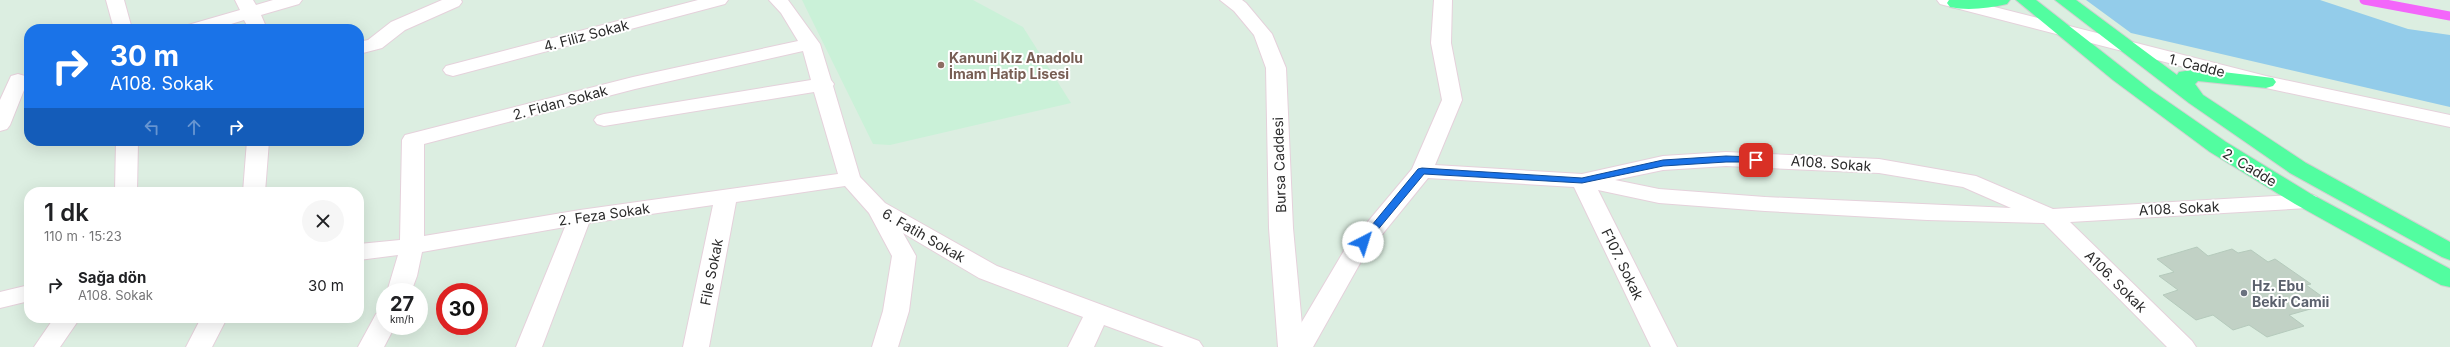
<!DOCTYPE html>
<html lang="tr">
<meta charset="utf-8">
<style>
:root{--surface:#fff;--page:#f6f6f6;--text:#202124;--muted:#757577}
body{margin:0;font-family:Inter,sans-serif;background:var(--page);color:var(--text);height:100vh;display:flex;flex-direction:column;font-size:15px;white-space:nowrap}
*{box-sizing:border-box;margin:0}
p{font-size:13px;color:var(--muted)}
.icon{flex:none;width:22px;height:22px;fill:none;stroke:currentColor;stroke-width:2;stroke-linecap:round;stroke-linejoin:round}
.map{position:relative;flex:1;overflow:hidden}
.sheet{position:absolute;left:24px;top:187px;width:340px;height:136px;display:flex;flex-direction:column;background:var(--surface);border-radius:16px;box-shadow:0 4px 16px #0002}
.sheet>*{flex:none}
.banner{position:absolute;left:24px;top:24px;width:340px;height:122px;border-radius:16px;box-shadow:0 4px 16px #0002;background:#1a73e8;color:#fff;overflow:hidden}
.speed{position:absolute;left:376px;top:283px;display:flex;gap:8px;font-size:20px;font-weight:700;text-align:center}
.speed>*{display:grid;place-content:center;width:52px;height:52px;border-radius:50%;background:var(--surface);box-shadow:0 4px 16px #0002;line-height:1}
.speed small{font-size:10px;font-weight:400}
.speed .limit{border:6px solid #d22;background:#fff;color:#111}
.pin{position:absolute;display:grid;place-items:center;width:34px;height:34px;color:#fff;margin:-17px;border-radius:8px;box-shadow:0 2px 6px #0006}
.me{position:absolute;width:44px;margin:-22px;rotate:40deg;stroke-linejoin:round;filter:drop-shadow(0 0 3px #0008)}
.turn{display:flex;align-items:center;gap:14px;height:84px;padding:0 20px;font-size:18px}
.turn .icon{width:52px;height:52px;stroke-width:2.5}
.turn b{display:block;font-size:28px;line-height:34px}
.lanes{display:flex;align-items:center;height:38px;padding:0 20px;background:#0003;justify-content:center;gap:20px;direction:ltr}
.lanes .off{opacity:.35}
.round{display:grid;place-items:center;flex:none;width:42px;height:42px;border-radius:21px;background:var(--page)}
.summary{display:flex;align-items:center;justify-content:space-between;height:68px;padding:0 20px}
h1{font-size:24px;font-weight:600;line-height:30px}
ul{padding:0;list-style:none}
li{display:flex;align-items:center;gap:12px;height:60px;padding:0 20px}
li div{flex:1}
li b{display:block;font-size:15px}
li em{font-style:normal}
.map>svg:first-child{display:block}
.education{fill:#caf1d8}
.green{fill:#93ccea}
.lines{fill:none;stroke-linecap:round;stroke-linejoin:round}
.stream{stroke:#f366fa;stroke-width:9}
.building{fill:#c1d1c5;stroke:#b5cabc}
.minor-casing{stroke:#e5d1db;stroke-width:2}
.secondary-casing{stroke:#e5d1db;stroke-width:2}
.primary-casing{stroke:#d0d0d0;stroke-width:2}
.minor{fill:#fff;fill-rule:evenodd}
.secondary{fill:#fff;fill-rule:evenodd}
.primary{fill:#52fda0;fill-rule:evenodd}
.route{fill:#1a73e8;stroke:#114b97}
.education-dot{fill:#8d6e63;stroke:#fff;stroke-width:1.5}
.worship-dot{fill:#6b7280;stroke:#fff;stroke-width:1.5}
.labels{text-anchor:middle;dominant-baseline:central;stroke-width:4;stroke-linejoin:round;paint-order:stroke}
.street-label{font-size:14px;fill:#2b2b2b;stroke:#fff}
.education-label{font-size:14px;font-weight:bold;fill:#785e54;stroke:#fff;text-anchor:start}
.worship-label{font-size:14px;font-weight:bold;fill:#5b616d;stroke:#fff;text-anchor:start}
</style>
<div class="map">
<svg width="2450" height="347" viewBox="0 0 2450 347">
<rect width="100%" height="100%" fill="#dceee1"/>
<!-- education -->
<path class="education" d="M802,0H973L1023,27L1071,103L890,145L873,144Z"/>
<!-- green -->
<path class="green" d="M2086,0H2320L2408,29L2450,35V107L2131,33Z"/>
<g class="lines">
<!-- stream -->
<path class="stream" d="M2364,0L2450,16"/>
</g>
<!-- building -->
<path class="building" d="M2197,247L2208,256L2232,249L2238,253L2251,250L2268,262L2275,259L2311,284L2306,285L2324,298L2306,303L2314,308L2289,315L2304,326L2267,337L2249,325L2233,330L2213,315L2196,320L2163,295L2178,290L2159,276L2174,272L2157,259Z"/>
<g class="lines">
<!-- minor casing -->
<g class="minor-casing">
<path id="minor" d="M106,0H124L132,29H114Z
M235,0H253L256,5L273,0H302L299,4L261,15L267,29H249L244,20L215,29H186L188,25L240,10Z
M442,0H461L462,2L459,6L405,30L382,48L359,54V42L368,40L391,22Z
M698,0H728L725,4L453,76L446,74L443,70L446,66Z
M769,0H788L820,44L831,80L834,84L833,86L860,177L885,203L997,266L1199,341L1203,347H1164L1104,325L1094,347H1068L1083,317L979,278L903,233L916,256L909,311L898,347H872L883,311L892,256L869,213L845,186L736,202L709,347H683L713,205L589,223L542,347H516L565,227L422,252L417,276L411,292H387L398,255L359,260V244L400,240L402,140L405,135L633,77L798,41L781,13ZM803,51L811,80L604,114L597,116L594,120L597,124L604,126L814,92L838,174L580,210L424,236V144L635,89Z
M1434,0H1452L1451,43L1462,100L1435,165L1582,174L1663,156L1726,152L1879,159L1976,176L2053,209L2308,194L2316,196L2319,201L2316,206L2308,208L2070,222L2192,341L2196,347H2167L2044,223L1927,220L1765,211L1659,203L1598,190L1677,347H1651L1574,187L1428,178L1363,258L1313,347H1287L1345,249L1412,169L1442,100L1431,43ZM1726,166L1879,173L1963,187L2011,208L1765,197L1659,189L1615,180L1663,170Z
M18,74L25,76L28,80L10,125L7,129L0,131V100L11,76Z
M116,141H138L137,192H115Z
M247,141H269L265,192H243Z
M29,285V301L0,308V292Z
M385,311V326H395L384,347H358L376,314Z
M54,318H80L60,347H34Z
M201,318H227L212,347H186Z"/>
</g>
<!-- secondary casing -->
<g class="secondary-casing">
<path id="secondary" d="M1220,0H1242L1246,3L1272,34L1286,68L1293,228L1304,347H1278L1269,228L1266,68L1254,35L1234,11Z
M1937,0H1967L2266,76L2450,115V127L2266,88L1940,4Z"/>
</g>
<!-- primary casing -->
<g class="primary-casing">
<path id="primary" d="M1949,0H2010L2007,4C1989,8 1968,11 1950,7L1947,3Z
M2016,0H2036L2151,90L2226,142L2311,194L2450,269V287L2441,285L2295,204L2210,152L2113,80Z
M2055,0H2076L2177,75L2179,72L2198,69L2273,78L2276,82L2273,86L2266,88L2198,81L2195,84L2203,95L2306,163L2450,242V260L2442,257L2290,173L2189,103Z"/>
</g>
<!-- minor -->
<use href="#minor" class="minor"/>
<!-- secondary -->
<use href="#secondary" class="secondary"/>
<!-- primary -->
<use href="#primary" class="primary"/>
</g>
<!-- route -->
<path class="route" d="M1726,156L1756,157L1760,160L1756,162H1726L1663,166L1582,183L1424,174L1366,244L1363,245L1358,242L1418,169L1422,168L1582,178L1663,160Z"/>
<!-- markers -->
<circle class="education-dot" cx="941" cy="65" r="4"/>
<circle class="worship-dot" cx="2244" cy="293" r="4"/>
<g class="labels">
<!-- street labels -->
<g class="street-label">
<text transform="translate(586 35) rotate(-15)">4. Filiz Sokak</text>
<text transform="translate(2197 65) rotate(14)">1. Cadde</text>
<text transform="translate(560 102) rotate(-15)">2. Fidan Sokak</text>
<text transform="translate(1831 163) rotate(4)">A108. Sokak</text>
<text transform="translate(1279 165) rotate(-92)">Bursa Caddesi</text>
<text transform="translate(2250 167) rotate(31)">2. Cadde</text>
<text transform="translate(2179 208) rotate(-3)">A108. Sokak</text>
<text transform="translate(604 214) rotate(-8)">2. Feza Sokak</text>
<text transform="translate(924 235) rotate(30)">6. Fatih Sokak</text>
<text transform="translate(1623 264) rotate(64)">F107. Sokak</text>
<text transform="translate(711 272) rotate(-79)">File Sokak</text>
<text transform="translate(2116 281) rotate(45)">A106. Sokak</text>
</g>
<!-- education labels -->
<g class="education-label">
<text x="949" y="57">Kanuni Kız Anadolu<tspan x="949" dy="16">İmam Hatip Lisesi</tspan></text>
</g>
<!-- worship labels -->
<g class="worship-label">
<text x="2252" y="285">Hz. Ebu<tspan x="2252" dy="16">Bekir Camii</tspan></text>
</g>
</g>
</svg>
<div class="speed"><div>27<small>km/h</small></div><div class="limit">30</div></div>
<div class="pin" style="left:1756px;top:160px;background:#d93025"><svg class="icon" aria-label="arrive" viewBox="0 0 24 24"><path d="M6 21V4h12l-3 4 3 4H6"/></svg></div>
<svg class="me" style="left:1363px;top:242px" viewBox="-20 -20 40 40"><circle r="19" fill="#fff"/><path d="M0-13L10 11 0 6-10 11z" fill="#1a73e8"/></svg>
<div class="banner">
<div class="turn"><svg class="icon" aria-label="right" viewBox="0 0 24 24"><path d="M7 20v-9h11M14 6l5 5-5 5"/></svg><div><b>30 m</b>A108. Sokak</div></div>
<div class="lanes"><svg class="icon off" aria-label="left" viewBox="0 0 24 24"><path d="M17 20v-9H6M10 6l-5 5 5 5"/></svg><svg class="icon off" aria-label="ahead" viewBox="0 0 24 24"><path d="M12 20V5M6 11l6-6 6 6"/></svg><svg class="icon" aria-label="right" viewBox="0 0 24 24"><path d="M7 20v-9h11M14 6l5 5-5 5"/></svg></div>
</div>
<section class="sheet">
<div class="summary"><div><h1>1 dk</h1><p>110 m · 15:23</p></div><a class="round"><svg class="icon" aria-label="close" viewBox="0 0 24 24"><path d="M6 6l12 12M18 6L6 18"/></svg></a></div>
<ul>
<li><svg class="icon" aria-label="right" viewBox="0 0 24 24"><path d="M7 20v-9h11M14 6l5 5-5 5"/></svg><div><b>Sağa dön</b><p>A108. Sokak</p></div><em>30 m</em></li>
</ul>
</section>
</div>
